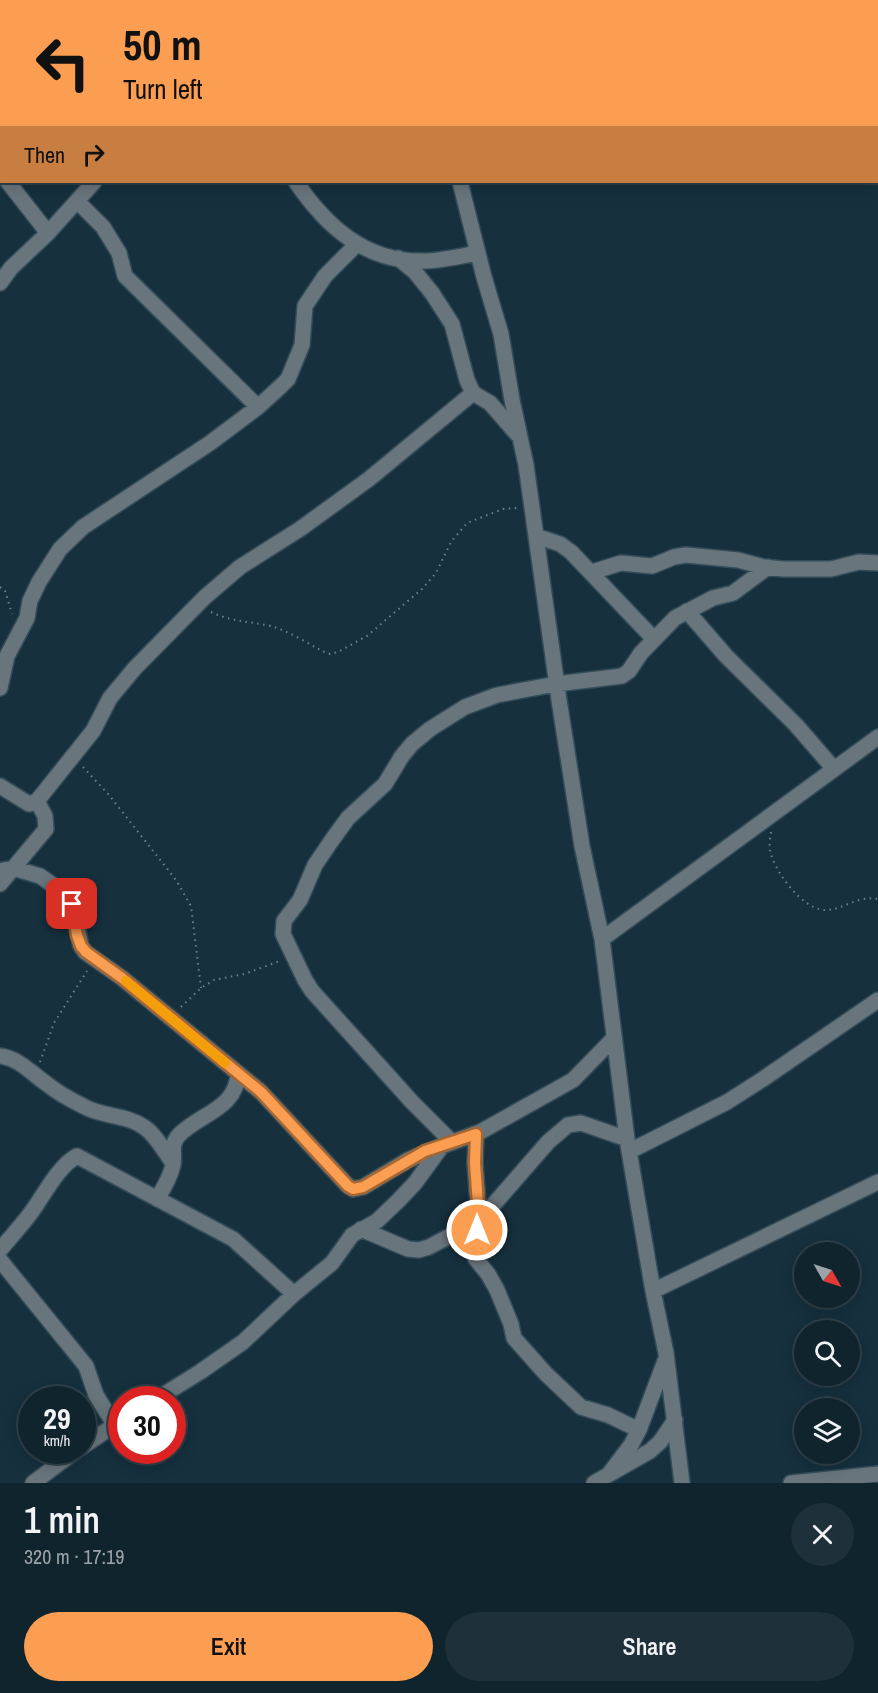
<!DOCTYPE html>
<meta charset="utf-8">
<style>
:root{--surface:#10242e;--page:#1e303a;--text:#f1f3f6;--muted:#9ca4aa;--line:#30414a;--accent:#fb9e51}
body{margin:0;font-family:"Archivo Narrow",sans-serif;background:var(--page);color:var(--text);height:100vh;display:flex;flex-direction:column;font-size:22px;white-space:nowrap}
*{box-sizing:border-box;margin:0}
p{font-size:20px;color:var(--muted)}
.icon{flex:none;width:33px;height:33px;fill:none;stroke:currentColor;stroke-width:2;stroke-linecap:round;stroke-linejoin:round}
.map{position:relative;height:1483px;overflow:hidden}
.sheet{display:flex;flex-direction:column;background:var(--surface);flex:1}
.sheet>*{flex:none}
.guide{position:absolute;left:0px;top:0px;width:879px;height:183px;box-shadow:0 3px 15px #0003,0 0 0 2px var(--line);background:#fb9e51;color:#111;overflow:hidden}
.needle{width:39px;rotate:129deg}
.tools{position:absolute;left:794px;top:1242px;display:grid;gap:12px}
.tools a{display:grid;place-items:center;width:66px;height:66px;border-radius:50%;background:var(--surface);box-shadow:0 3px 15px #0003,0 0 0 2px var(--line);font-size:30px}
.speed{position:absolute;left:18px;top:1386px;display:flex;gap:12px;font-size:30px;font-weight:700;text-align:center}
.speed>*{display:grid;place-content:center;width:78px;height:78px;border-radius:50%;background:var(--surface);box-shadow:0 3px 15px #0003,0 0 0 2px var(--line);line-height:1}
.speed small{font-size:15px;font-weight:400}
.speed .limit{border:9px solid #d22;background:#fff;color:#111}
.pin{position:absolute;display:grid;place-items:center;width:51px;height:51px;color:#fff;margin:-26px;border-radius:12px;box-shadow:0 3px 9px #0006}
.me{position:absolute;width:66px;margin:-33px;rotate:0deg;stroke-linejoin:round;filter:drop-shadow(0 0 4px #0008)}
.turn{display:flex;align-items:center;gap:21px;height:126px;padding:0 24px;font-size:27px}
.turn .icon{width:78px;height:78px;stroke-width:2.5}
.turn b{display:block;font-size:42px;line-height:51px}
.then{display:flex;align-items:center;height:57px;padding:0 24px;background:#0003;gap:12px;font-size:22px}
.round{display:grid;place-items:center;flex:none;width:63px;height:63px;border-radius:32px;background:var(--page)}
.summary{display:flex;align-items:center;justify-content:space-between;height:102px;padding:0 24px}
h1{font-size:36px;font-weight:600;line-height:45px}
.primary-button{display:flex;gap:12px;margin-top:auto;padding:12px 24px}
.primary-button a{flex:1;height:69px;border-radius:36px;background:var(--accent);color:#111;font-size:24px;font-weight:600;line-height:69px;text-align:center}
.primary-button a+a{background:var(--page);color:var(--text)}
.map>svg:first-child{display:block}
.lines{fill:none;stroke-linecap:round;stroke-linejoin:round}
.minor-casing{stroke:#334c59;stroke-width:18}
.path{stroke:#6e838f;stroke-width:2;stroke-dasharray:1.5 4.5;stroke-linecap:butt}
.minor{stroke:#69757c;stroke-width:15}
.route-casing{stroke:#a36735;stroke-width:15}
.route{stroke:#fb9e51;stroke-width:10}
.slow{stroke:#f59e0b;stroke-width:10}
</style>
<div class="map">
<svg width="878" height="1483" viewBox="0 0 878 1483">
<rect width="100%" height="100%" fill="#16303e"/>
<g class="lines">
<!-- minor casing -->
<g class="minor-casing">
<path id="minor" d="M449,0L450,2
M39,2L41,0
M267,2L270,0
M0,32L2,31
M8,182L48,233
M296,182C326,226 365,262 423,261C441,261 460,256 478,253
M460,182L484,277L501,334L512,400L526,465L559,700L582,846L602,939L627,1139L653,1291L666,1353L682,1483
M77,201L103,227L119,253L125,276L258,407
M398,258L415,272L432,293L452,324L467,380L473,393L490,403L517,434
M0,283L11,268L48,233L94,182
M536,536L560,544L571,552L654,639
M592,572L621,563L652,566L674,557L686,555L738,560L764,567L783,569H831L859,562L878,563
M687,611L726,656L796,725L834,769
M0,688L7,656L27,618L30,601L39,582L60,549L83,527L210,443L258,407L281,386L288,379L302,345L305,306L325,276L356,245
M0,786L29,804L37,801L93,731L110,698L135,668L205,597L240,567L300,529L369,479L473,393
M0,871L13,868L40,876L67,895L72,904L81,946L85,952L122,978L261,1092L348,1186L353,1189L363,1187L408,1160L442,1146
M0,884L46,829L45,816L37,801
M602,939L878,737
M0,1056C20,1059 31,1073 47,1084C58,1093 71,1100 83,1106C102,1117 125,1114 144,1127C156,1135 164,1151 173,1163
M476,1134L475,1163L479,1218L475,1258L488,1274L497,1290L511,1324L514,1338L546,1374L581,1407L608,1415L639,1430
M452,1142L412,1102L312,991L305,980L283,934L284,921L300,900L315,865L332,840L348,818L385,784L402,756L412,744L430,729L465,707L497,695L556,684L622,676L629,671L641,653L675,618L713,598L733,593L768,567
M630,1151L727,1102L763,1079L878,1000
M157,1199C164,1188 170,1178 173,1165C175,1153 170,1145 179,1135C199,1114 237,1109 238,1073
M361,1229L408,1249L419,1250L429,1247L461,1230L488,1211L548,1142L568,1125L581,1123L627,1139
M0,1250C10,1238 21,1226 30,1214C43,1197 58,1166 77,1156L233,1239L294,1294
M0,1260L86,1366L96,1395L114,1424
M653,1291L878,1182
M155,1400L200,1372L243,1342L294,1294L332,1263L352,1235L377,1221L399,1200L415,1183L442,1146L480,1132L573,1080L614,1038
M82,1447L122,1420
M609,1474L631,1445L639,1430L665,1361
M33,1483L77,1450
M594,1483L650,1451L660,1442L675,1420
M791,1483L878,1474"/>
</g>
<!-- path -->
<path class="path" d="M0,587L5,591L12,614
M211,612C232,622 248,621 271,626C288,631 306,642 322,651L330,654L338,652L367,636L422,589L436,573L451,542L467,523L503,509L517,508
M83,767L109,795L176,880L191,906L201,988
M771,832C770,838 769,844 770,850C774,871 801,908 824,910C842,911 856,895 878,899
M181,1007L201,988L214,980L244,974L280,961
M40,1062L54,1023L87,971"/>
<!-- minor -->
<use href="#minor" class="minor"/>
</g>
<g class="lines">
<!-- route casing -->
<g class="route-casing">
<path id="route" d="M72,904L77,935L81,946L86,952L122,978L261,1092L348,1186L353,1189L363,1187L425,1151L476,1134L475,1163L479,1218L477,1230"/>
</g>
<!-- route -->
<use href="#route" class="route"/>
<!-- slow -->
<path class="slow" d="M126,981L225,1063"/>
</g>
</svg>
<div class="tools">
<a><svg class="needle" viewBox="-14 -14 28 28"><path d="M0-13l5 13h-10z" fill="#e53935"/><path d="M0 13l5-13h-10z" fill="#9ca4aa"/></svg></a>
<a><svg class="icon" aria-label="search" viewBox="0 0 24 24"><circle cx="10" cy="10" r="6"/><path d="M15 15l6 6"/></svg></a>
<a><svg class="icon" aria-label="layers" viewBox="0 0 24 24"><path d="M12 4l9 5-9 5-9-5zM3 14l9 5 9-5"/></svg></a>
</div>
<div class="speed"><div>29<small>km/h</small></div><div class="limit">30</div></div>
<div class="pin" style="left:72px;top:904px;background:#d93025"><svg class="icon" aria-label="arrive" viewBox="0 0 24 24"><path d="M6 21V4h12l-3 4 3 4H6"/></svg></div>
<svg class="me" style="left:477px;top:1230px" viewBox="-20 -20 40 40"><circle r="17" fill="#fb9e51" stroke="#fff" stroke-width="3"/><path d="M0-11L8 9 0 5-8 9z" fill="#fff"/></svg>
<div class="guide">
<div class="turn"><svg class="icon" aria-label="left" viewBox="0 0 24 24"><path d="M17 20v-9H6M10 6l-5 5 5 5"/></svg><div><b>50 m</b>Turn left</div></div>
<div class="then">Then<svg class="icon" aria-label="right" viewBox="0 0 24 24"><path d="M7 20v-9h11M14 6l5 5-5 5"/></svg></div>
</div>
</div>
<section class="sheet">
<div class="summary"><div><h1>1 min</h1><p>320 m · 17:19</p></div><a class="round"><svg class="icon" aria-label="close" viewBox="0 0 24 24"><path d="M6 6l12 12M18 6L6 18"/></svg></a></div>
<div class="primary-button"><a>Exit</a><a>Share</a></div>
</section>
